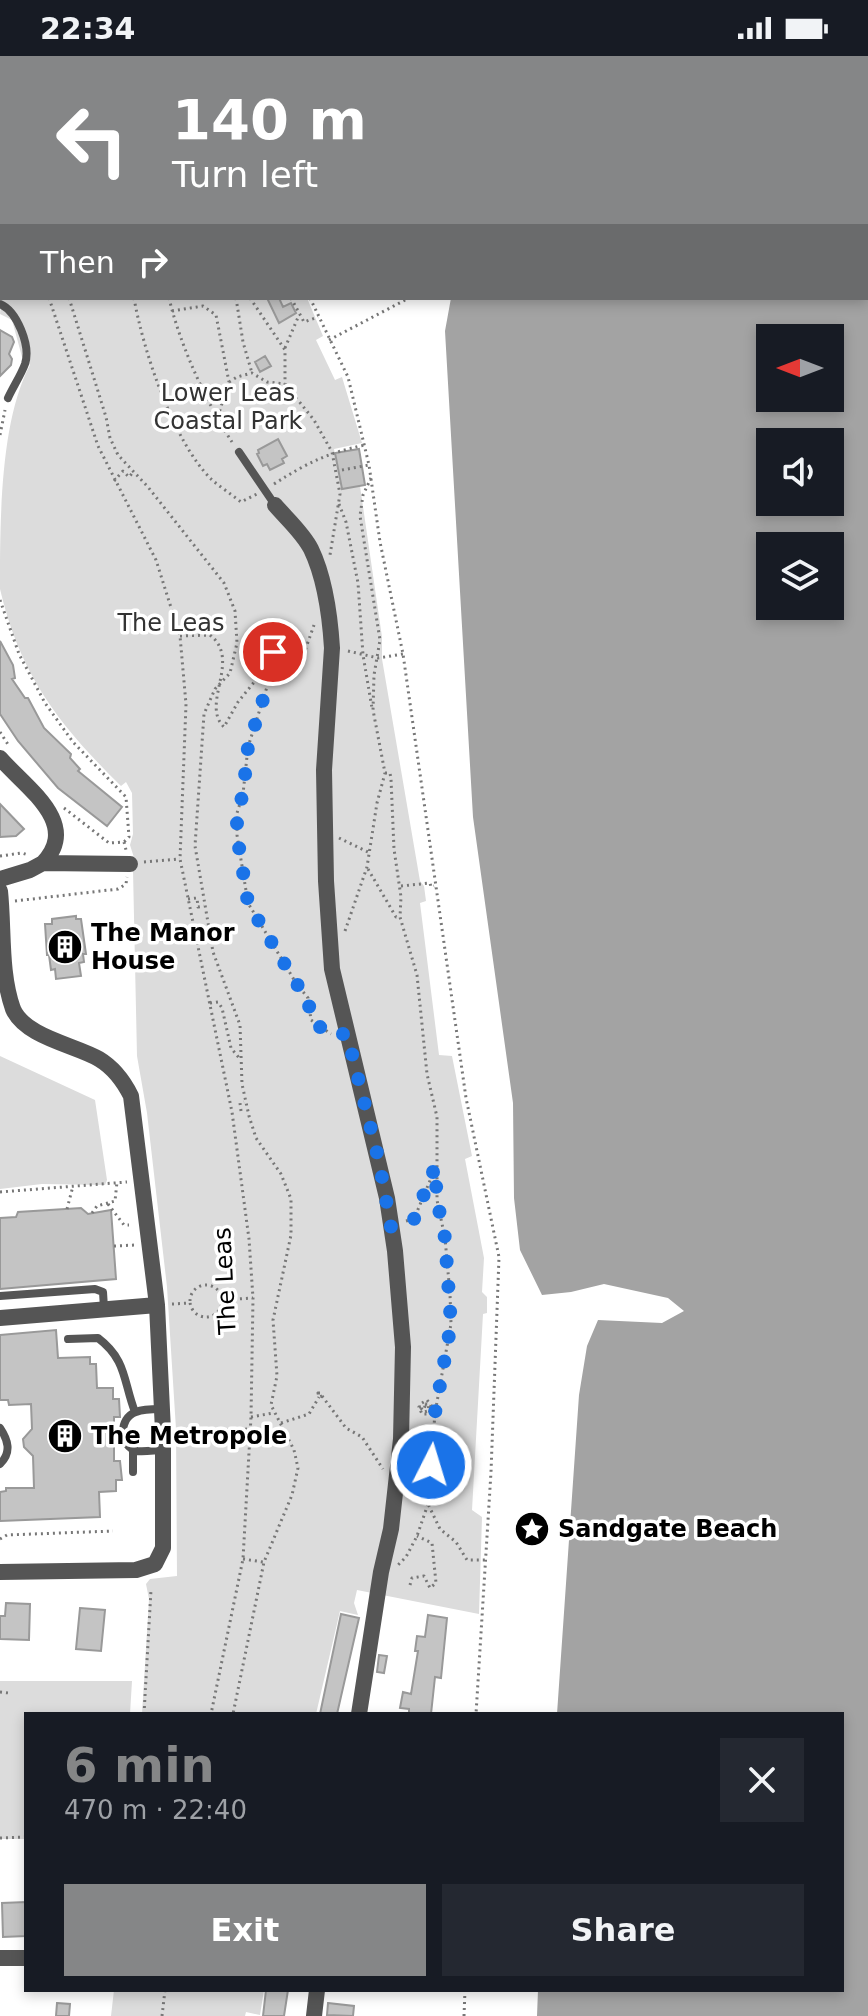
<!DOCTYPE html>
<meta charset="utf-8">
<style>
:root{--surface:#171b24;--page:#242831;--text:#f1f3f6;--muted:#9ea1a6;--accent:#858687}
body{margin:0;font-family:"DejaVu Sans",sans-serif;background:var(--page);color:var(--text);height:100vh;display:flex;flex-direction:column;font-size:30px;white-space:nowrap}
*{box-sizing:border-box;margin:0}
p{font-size:26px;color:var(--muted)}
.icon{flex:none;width:44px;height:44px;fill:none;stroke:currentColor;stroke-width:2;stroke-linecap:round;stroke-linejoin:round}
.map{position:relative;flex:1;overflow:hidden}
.details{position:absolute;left:24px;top:1656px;width:820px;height:280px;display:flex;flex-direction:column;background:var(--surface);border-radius:0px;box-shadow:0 4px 12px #0003}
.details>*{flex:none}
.guide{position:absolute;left:0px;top:0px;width:868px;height:244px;box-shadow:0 4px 12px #0003;background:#858687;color:#fff;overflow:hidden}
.needle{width:52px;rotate:270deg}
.controls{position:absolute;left:756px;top:268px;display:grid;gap:16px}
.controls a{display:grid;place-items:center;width:88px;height:88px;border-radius:0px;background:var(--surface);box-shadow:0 4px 12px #0003;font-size:40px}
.pin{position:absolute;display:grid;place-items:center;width:68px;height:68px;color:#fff;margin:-34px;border:4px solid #fff;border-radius:50%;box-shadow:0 2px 8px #0007}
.me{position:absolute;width:88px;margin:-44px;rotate:5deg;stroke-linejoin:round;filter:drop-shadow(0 0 6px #0008)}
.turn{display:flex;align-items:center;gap:28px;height:168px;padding:0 40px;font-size:36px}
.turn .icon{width:104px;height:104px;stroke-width:2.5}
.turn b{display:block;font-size:56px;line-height:68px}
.then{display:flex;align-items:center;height:76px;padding:0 40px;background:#0003;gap:16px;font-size:30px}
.round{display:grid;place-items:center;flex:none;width:84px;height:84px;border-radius:0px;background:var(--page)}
.overview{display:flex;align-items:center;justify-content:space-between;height:136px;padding:0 40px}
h1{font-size:48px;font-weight:700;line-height:60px;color:var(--accent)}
.cta{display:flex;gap:16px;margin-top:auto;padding:16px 40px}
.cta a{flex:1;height:92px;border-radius:0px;background:var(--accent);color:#fff;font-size:32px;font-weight:700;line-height:92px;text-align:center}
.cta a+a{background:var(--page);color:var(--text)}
.status{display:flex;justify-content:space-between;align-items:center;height:56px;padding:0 40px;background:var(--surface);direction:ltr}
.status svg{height:22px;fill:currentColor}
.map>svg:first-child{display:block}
.green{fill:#dcdcdc}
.water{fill:#a3a3a3;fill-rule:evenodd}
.building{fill:#c4c4c4;stroke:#999;stroke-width:2}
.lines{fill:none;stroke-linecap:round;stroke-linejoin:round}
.path{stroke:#777;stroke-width:3;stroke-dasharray:2 4;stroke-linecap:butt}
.service{stroke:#555;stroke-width:8}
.minor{stroke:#555;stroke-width:16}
.route{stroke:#1a73e8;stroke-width:14;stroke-dasharray:0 25.2}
.labels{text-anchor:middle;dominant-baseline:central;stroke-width:7;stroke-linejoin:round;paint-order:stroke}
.park-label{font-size:24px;fill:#333;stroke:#fff}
.poi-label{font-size:24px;font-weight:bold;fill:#000;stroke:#fff;text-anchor:start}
.street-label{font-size:24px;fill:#000;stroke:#fff}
</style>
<div class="status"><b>22:34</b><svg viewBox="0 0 49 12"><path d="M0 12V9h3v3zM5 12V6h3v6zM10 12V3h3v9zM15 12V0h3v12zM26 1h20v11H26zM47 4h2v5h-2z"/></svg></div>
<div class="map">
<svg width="868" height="1960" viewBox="0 0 868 1960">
<rect width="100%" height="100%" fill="#fff"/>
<!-- green -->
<path class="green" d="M0,0L198,2H2L0,204Z
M2,236V242H307L323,280L316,284L335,324L342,321L362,387L334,393L341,433L360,430L382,581V603L420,825L424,830L426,845L420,847L439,999L452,1000L472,1100L465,1103L484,1202L482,1236L487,1241V1257L483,1258L472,1454L482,1461L479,1558L357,1534L354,1547L358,1559L340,1555L316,1658H142L149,1543L146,1528L150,1523L177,1520L176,1373L167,1231L147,1057L137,1000L133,814L137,811L130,789L133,778L132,737L126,726L121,730C59,669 20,619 0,533C0,465 0,365 30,309L22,301L12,264L0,258Z
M0,1000L95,1044L107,1124L105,1129L42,1128L0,1133Z
M0,1625H132L130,1658H26V1783H0Z
M114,1934H264L260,1959L246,1956L245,1960H111Z"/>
<!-- water -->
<path class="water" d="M270,0H479L480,2H272Z
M515,0H868V1960H537L538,1934H842V1658H557L579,1339L587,1290L598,1264L662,1267L684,1255L668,1242L604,1228L571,1236L542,1239L520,1194L514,1142L513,1047L473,761L445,275L451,242H866V2H515ZM770,282H830V342H770ZM770,386H830V446H770ZM770,490H830V550H770Z"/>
<!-- building -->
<path class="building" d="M267,242H279L283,251L291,247L296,257L279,267Z
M0,274L12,281L14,286L9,298L12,303L11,309L0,320Z
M265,300L271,310L260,316L255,306Z
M278,383L287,400L282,403L284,407L270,414L267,408L263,410L257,398L259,397L258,394Z
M359,393L365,429L342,433L335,397Z
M0,585L13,609L15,622L12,623L25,642H28L44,672L71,698L70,702L80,713L78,715L122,751L107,770L58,732L18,685L0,658Z
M0,748L24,773L16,780L0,781Z
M76,860V863H81L86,898H83L84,906L79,907L81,920L56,923L55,913L51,914L49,899H47L45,868H52V863Z
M81,1152L88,1158L111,1154L116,1223L0,1233V1162L16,1161L18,1156Z
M56,1274L58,1302L90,1301V1308H96L97,1332H113V1343H119L120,1361H114V1405H120L122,1424H116V1435L99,1436L100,1461L0,1465V1436L6,1435V1432H34L33,1400L24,1391L23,1383L32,1373L31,1348L9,1349L8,1344H0V1279Z
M6,1547L30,1548L29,1584L0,1583V1560H5Z
M80,1552L105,1554L101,1595L76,1593Z
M341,1558L359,1562L337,1658H320Z
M428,1559L447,1562L441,1622L435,1621L431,1658H409V1653L400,1652L403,1636L411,1638L418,1595H415L417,1580L425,1581Z
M379,1599L387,1600L384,1617L377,1616Z
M26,1846V1880L3,1881L2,1847Z
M266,1934H288L284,1960H263Z
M57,1947L70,1948L69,1960H56Z
M328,1947L354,1950L353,1960L327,1959Z"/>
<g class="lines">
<!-- path -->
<path class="path" d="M12,0V2
M122,0L123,2
M173,0L174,2
M200,0L201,2
M0,27L2,26
M0,58L2,64
M0,230L2,225
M49,242L98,390L156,504L180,580L186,648L180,803L232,1056L249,1183L253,1242L251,1361L243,1503L211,1658
M69,242L106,361L110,382L118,399L148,431L224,527L235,555L237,587L230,617L215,633L204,658L195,790L213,896L240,969L242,1028L249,1060L256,1082L281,1118L291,1143V1179L273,1264L277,1320L271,1349L294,1394L298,1412L292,1439L264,1506L233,1658
M134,242C143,294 173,385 211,423C220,431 231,438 241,446L257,438
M169,242C180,289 206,346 232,386
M236,242L243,286L252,317
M250,242L285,294V328L314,364L332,396L340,438L330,499
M291,242L304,266L318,261
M310,242L348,321L369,409L380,486L403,598L466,1042L499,1201L491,1416L476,1658
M172,255L203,250L216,259L229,326L217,363
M329,284L409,242
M285,292L299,259
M229,326L237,321L252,317L267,326L285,328
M0,379L5,354
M342,414L369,409
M114,425L123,415L129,421L134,415
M274,428C307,407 327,397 365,389
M339,448L346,466L358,527L363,599L372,652
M0,544L19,598L45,647L73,686L126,741L129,781L124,786
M180,580L210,579C242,604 200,648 224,671L238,646L264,614L262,592L273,596V612L248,691L243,738L237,757V779L248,847L296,927L308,942L311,964L331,978
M348,595L378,602L403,598
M273,612L301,606L314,569
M0,676L9,690
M385,717H390L391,723L394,793L401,841L400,861L417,919L427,1018L437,1061V1144L445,1182L450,1238L451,1268L435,1357L428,1448L417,1480L406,1501L398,1509
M64,752L109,787L124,786L126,794
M339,782L368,796
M0,800L22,797L28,799
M144,806L180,803
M368,813L396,861H400
M401,830L430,827L431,831L434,830
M188,843L197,842L198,851L204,850
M15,845L118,833L126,828L127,821
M345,875L367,811L377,747L385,717L373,654L374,619L380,584L360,460L363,439L371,422
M210,947L218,946L222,952L231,992L240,1003
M241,1055L240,1047L244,1046
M0,1136L127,1126
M108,1148L124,1169H129
M67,1153L73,1130
M92,1157L97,1150L115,1145L117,1126
M406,1165L414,1163L434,1115
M114,1190L136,1189
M190 1245a16 16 0 1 1 32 0a16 16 0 1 1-32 0Z
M222,1244L253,1242
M172,1248L189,1247
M318,1337H321L322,1340L319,1341Z
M322,1340L346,1372L362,1381L383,1413
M422,1347L427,1344L431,1349L429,1358H422L419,1351L425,1350L424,1353
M421,1352L424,1356L428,1355L429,1348H423
M251,1361L273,1357
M281,1367L309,1358L319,1341
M179,1375L250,1373
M418,1444L428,1448L440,1473L456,1486L467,1504H486
M0,1483L7,1479L113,1475
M243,1503L263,1506
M410,1529L412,1522L424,1520L430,1532L436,1527L432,1487L417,1480
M0,1636L9,1637
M144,1658L151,1534
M0,1782L26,1781
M162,1960L165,1934
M464,1960L465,1934"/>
<!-- service -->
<path class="service" d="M0,248C17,255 31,290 25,308C21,319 13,331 8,342
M239,396L275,449
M0,1240L95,1233L103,1236L104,1252
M68,1283L98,1282C127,1304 123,1325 135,1356
M161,1353C153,1353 143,1353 136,1356C118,1362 119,1391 137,1395C145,1396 156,1394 163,1394
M0,1372C8,1384 12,1396 0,1408
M133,1393V1416"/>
<!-- minor -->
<path class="minor" d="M275,449C287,463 303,477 311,493C325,522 330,560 332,592L324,714L326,825L332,913L387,1142L395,1195L403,1291L401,1383L391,1473L381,1516L359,1658
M0,702C26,732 81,767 43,807
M0,823L30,814L43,807L130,808
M0,835C4,873 0,917 13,953C25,981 75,989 99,1003C114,1012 123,1024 131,1040L157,1249L163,1375V1492L155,1508L136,1514L0,1516
M0,1262L157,1249
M0,1902H26
M314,1960L317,1934"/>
</g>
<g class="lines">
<!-- route -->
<path class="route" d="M273,596V612L248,691L243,738L237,757V779L248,847L296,927L308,942L311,964L329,978H347L379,1105L391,1171L414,1163L435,1111L437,1144L445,1182L451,1268L435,1357L431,1409"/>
</g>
<!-- icons -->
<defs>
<g id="building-disc" transform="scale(1.8)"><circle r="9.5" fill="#000" stroke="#fff"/><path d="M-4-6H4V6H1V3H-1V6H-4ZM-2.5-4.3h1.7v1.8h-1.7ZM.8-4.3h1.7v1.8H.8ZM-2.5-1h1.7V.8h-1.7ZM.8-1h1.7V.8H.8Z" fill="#fff"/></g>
<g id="sight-disc" transform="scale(1.8)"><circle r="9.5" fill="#000" stroke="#fff"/><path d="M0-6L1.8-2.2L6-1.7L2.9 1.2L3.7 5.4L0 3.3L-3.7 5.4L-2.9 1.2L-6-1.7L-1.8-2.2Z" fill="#fff"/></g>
</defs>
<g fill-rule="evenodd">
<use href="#building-disc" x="65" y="891"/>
<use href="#building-disc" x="65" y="1380"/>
<use href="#sight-disc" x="532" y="1473"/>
</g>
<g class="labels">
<!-- park labels -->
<g class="park-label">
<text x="228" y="337">Lower Leas<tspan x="228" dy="28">Coastal Park</tspan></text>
<text x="171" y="567">The Leas</text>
</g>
<!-- poi labels -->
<g class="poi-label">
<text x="91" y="877">The Manor<tspan x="91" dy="28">House</tspan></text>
<text x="91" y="1380">The Metropole</text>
<text x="558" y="1473">Sandgate Beach</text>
</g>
<!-- street labels -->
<g class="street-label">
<text transform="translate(225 1225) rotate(-93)">The Leas</text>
</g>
</g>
</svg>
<div class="controls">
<a><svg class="needle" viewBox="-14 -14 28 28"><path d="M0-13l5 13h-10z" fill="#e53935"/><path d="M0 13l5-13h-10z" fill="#9ea1a6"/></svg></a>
<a><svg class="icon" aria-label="sound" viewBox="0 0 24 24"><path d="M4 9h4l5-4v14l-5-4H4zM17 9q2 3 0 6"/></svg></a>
<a><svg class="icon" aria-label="layers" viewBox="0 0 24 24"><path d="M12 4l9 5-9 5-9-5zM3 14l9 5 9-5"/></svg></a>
</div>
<div class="pin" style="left:273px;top:596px;background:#d93025"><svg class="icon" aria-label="arrive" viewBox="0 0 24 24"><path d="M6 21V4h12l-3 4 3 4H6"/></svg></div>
<svg class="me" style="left:431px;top:1409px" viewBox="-20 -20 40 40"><circle r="17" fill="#1a73e8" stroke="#fff" stroke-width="3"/><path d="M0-11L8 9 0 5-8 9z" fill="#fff"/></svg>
<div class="guide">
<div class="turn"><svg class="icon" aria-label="left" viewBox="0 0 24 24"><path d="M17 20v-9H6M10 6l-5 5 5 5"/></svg><div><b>140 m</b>Turn left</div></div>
<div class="then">Then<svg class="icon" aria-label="right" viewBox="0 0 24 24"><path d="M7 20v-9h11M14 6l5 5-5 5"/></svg></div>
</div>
<section class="details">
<div class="overview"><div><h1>6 min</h1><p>470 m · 22:40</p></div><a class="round"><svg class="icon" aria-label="close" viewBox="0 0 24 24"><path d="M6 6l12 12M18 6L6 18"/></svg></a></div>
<div class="cta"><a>Exit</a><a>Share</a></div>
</section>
</div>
